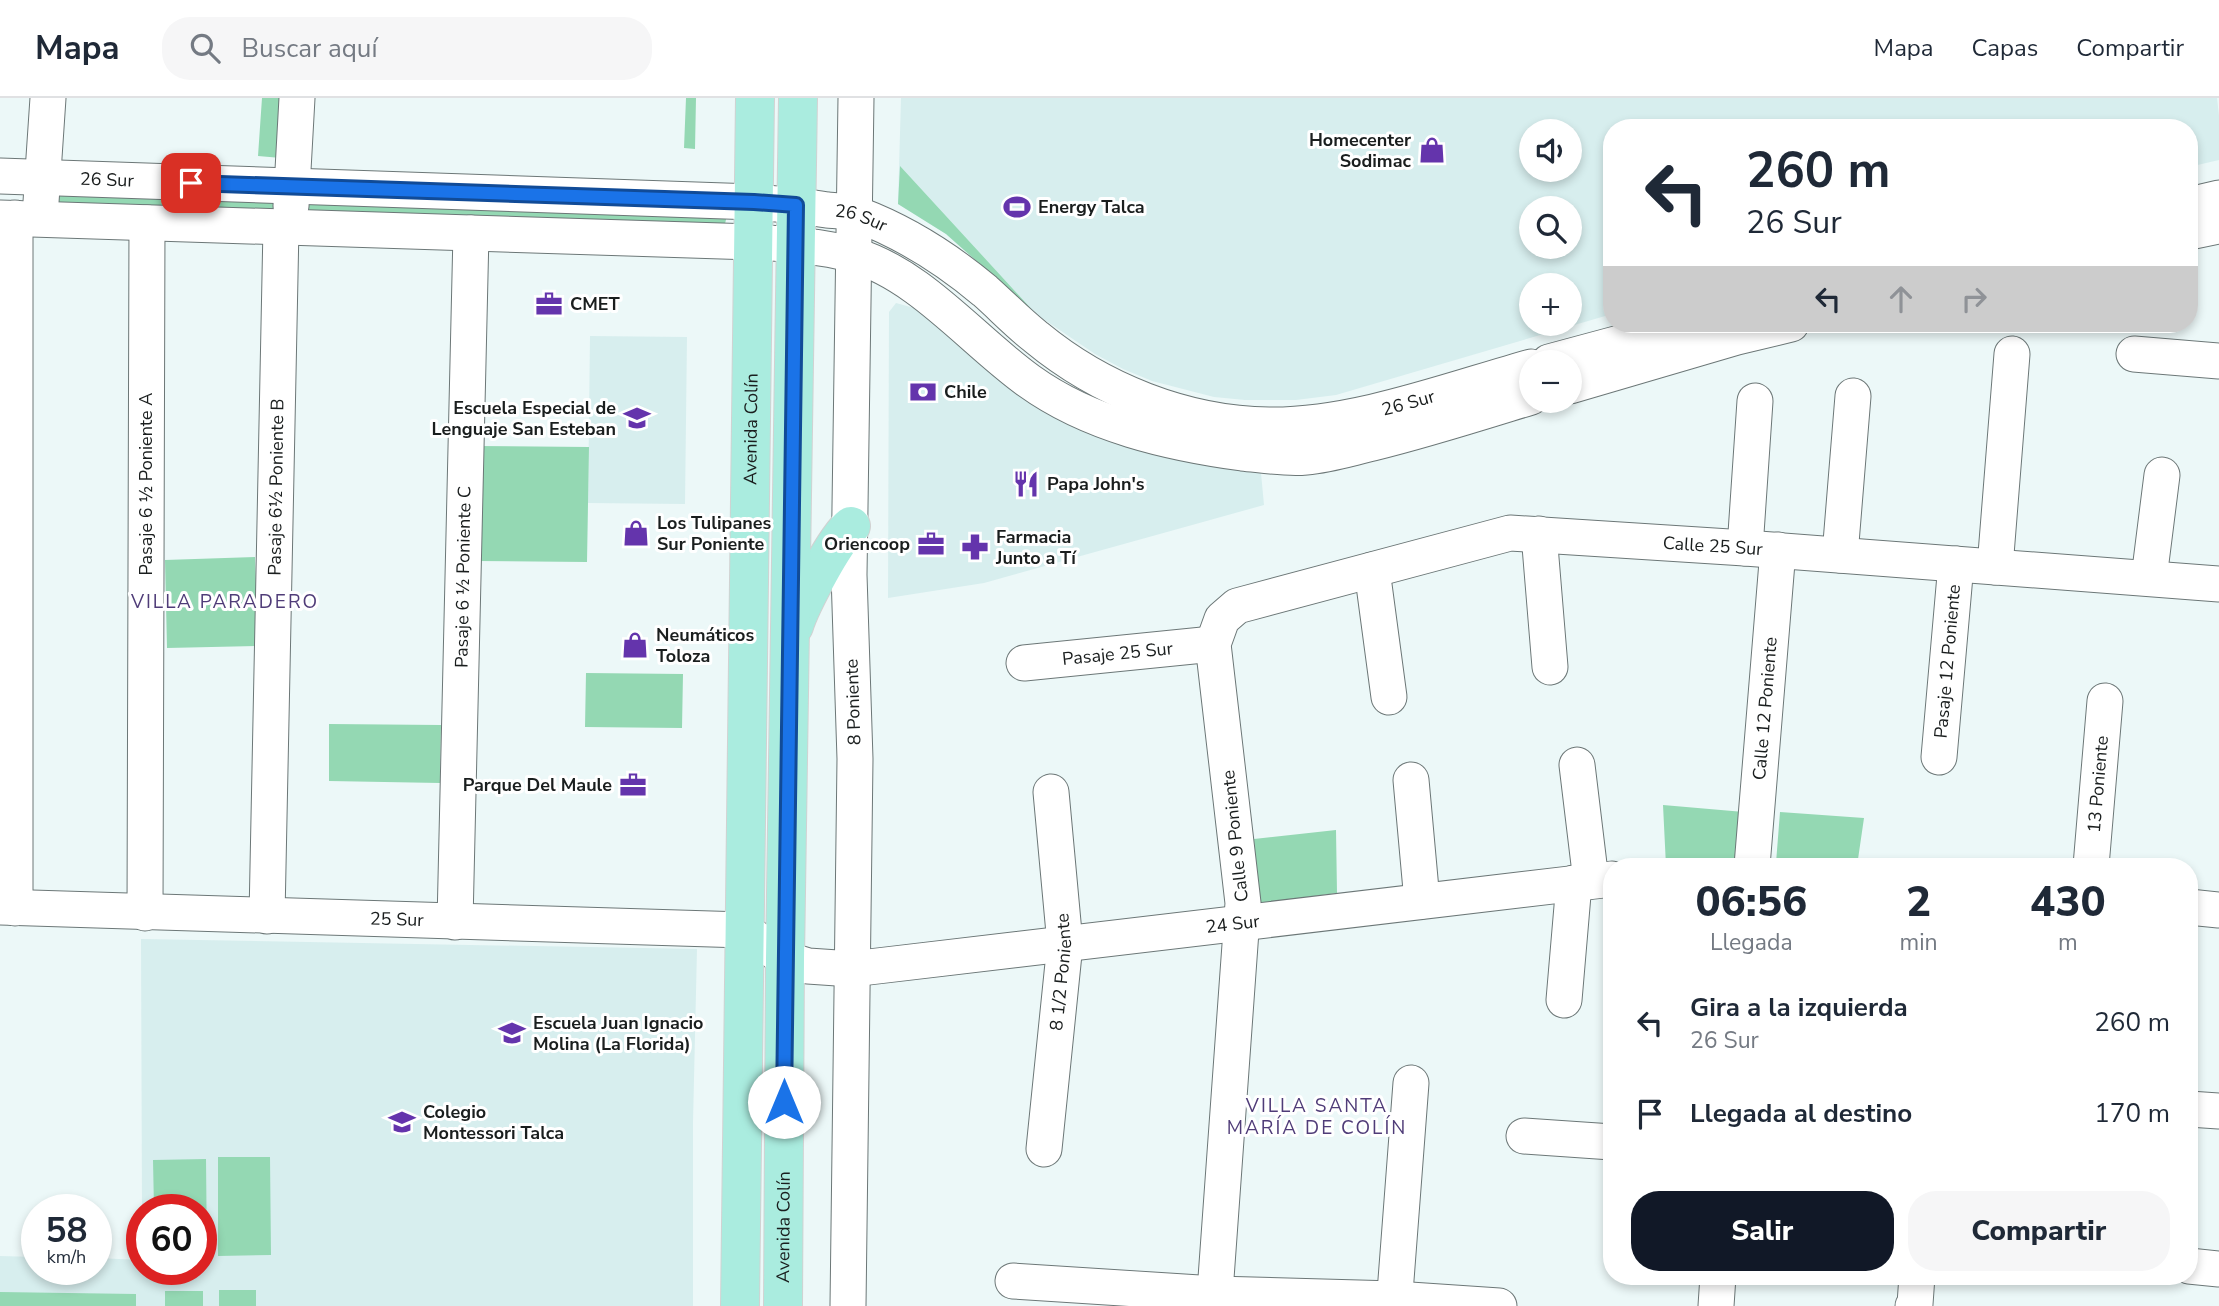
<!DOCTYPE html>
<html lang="es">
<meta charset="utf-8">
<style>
:root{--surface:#fff;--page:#f6f6f7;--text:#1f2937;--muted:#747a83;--line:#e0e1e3;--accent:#111827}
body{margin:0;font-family:"Nunito Sans",sans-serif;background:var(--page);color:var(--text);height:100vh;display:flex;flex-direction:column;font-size:26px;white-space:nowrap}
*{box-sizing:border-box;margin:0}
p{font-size:23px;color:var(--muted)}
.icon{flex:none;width:38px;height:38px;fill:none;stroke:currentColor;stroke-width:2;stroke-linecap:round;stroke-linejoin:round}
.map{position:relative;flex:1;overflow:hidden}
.side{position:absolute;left:1603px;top:760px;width:595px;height:427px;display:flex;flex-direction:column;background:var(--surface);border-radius:28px;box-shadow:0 4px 10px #0003}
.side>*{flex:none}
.top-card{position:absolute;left:1603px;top:21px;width:595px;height:214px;border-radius:28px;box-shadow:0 4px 10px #0003;background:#fff;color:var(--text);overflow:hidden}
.buttons{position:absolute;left:1519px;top:21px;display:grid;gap:14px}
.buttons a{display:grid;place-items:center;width:63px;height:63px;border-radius:50%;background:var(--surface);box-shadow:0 4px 10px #0003;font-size:35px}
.speed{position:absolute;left:21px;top:1096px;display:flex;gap:14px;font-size:35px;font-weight:700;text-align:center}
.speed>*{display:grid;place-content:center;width:91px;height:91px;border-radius:50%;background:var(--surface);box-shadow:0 4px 10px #0003;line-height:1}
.speed small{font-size:18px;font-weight:400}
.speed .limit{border:10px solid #d22;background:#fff;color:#111}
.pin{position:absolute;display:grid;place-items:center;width:60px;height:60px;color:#fff;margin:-30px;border-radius:14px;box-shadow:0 4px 10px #0006}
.me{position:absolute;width:77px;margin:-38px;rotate:0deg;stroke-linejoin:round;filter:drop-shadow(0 0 5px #0008)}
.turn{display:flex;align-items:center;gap:24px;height:147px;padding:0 28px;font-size:32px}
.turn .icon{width:91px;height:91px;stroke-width:2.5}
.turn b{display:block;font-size:49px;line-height:60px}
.lanes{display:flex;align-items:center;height:66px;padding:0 28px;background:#0003;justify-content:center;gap:35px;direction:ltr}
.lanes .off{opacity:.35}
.eta{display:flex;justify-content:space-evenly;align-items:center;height:119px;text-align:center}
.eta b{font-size:42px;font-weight:800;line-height:49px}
.cta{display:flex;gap:14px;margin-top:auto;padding:14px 28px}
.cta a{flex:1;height:80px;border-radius:28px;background:var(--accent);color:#fff;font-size:28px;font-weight:800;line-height:80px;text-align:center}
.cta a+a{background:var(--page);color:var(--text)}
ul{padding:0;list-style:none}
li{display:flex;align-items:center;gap:21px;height:91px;padding:0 28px}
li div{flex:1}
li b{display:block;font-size:26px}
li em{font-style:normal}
header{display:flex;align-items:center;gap:42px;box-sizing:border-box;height:98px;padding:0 35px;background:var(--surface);border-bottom:2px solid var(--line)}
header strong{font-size:33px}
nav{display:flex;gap:38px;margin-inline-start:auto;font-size:24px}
.search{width:490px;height:63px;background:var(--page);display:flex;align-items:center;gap:18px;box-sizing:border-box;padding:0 24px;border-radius:28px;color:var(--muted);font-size:26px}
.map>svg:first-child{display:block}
.built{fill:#d7eeee;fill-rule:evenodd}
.green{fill:#94d8b3}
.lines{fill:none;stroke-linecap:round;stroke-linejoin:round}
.minor-casing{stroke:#6c7777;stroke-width:37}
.major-casing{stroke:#d1d2d2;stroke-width:40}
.minor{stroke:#fff;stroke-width:35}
.major{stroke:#aaecdf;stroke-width:38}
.route-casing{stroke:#114b97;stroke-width:18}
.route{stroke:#1a73e8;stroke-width:12}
.labels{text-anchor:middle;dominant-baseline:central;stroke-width:6;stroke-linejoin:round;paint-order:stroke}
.poi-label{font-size:18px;font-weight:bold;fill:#1a1e1e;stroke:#fff;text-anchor:start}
.street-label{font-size:18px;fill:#1a1e1e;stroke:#fff}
.neighbourhood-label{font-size:19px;letter-spacing:2px;fill:#4f3c78;stroke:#fff}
</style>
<header>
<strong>Mapa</strong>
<div class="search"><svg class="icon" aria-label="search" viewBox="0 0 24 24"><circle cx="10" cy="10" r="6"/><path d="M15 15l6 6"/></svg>Buscar aquí</div>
<nav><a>Mapa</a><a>Capas</a><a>Compartir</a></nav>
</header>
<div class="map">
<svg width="2219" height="1208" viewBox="0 0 2219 1208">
<rect width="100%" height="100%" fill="#ecf8f8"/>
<!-- built -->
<path class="built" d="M901,0H2217L2219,18V62L2189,69V30H1612V216L1336,297L1296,302H1245L1214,299L1152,283L1123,271L1095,256L1036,216L946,136L898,106ZM1531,33H1570V72H1531ZM1531,110H1570V149H1531ZM1531,187H1570V226H1531Z
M896,205L914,210L1000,279L1098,339L1156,357L1261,375L1264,407L984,485L888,500L889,214Z
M590,238L687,239L685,406L588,405Z
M141,841L697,851L693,1025V1208H0V1158L37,1159V1171H96V1160L142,1162V1171H201V1111H142Z"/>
<!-- green -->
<path class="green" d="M262,0H285L281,60L258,58Z
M686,0H696L695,51L684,50Z
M900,68L1036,216L946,136L898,106Z
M140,93L277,98V121L58,115L57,98Z
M310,99L727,117L725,126L310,115L304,108Z
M478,348L589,349L587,464L477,463Z
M255,459L258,548L167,550L165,462Z
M586,575L683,576L682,630L585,629Z
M329,626L441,627L440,685L329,683Z
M1663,707L1767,716L1743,768H1666Z
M1780,714L1864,720L1857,768H1819L1776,765Z
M1336,732L1337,795L1258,806L1254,741Z
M218,1059H270L271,1157L218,1158Z
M206,1061L207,1160H201V1111H154L153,1062Z
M219,1192H256V1208H219Z
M165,1193H203V1208H165Z
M0,1194L136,1196V1208H0Z"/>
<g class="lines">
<!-- minor casing -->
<g class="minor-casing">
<g id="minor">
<path id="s1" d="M0,78L754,104C778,106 803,108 827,112C838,113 849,113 859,117C904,134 948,162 985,193C1002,208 1018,225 1036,239C1100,292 1185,326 1269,327C1354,328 1449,292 1531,269"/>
<path d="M41,104L48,0"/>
<path d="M2189,107L2219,100"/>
<path d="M291,108L297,0"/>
<path d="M0,120L753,144C786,146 821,148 853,157C920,176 973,243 1029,283C1090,327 1169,345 1242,355C1263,357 1285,361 1306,359C1329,357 1351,350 1373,345C1426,332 1479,315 1531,299"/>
<path d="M15,120V810"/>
<path d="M2189,134L2219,128"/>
<path d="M2134,256L2219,263"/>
<path d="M1549,264L1690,226"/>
<path d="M1570,288L1737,239L1791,226"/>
<path d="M1539,436L1550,569"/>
<path d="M1745,450L1755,303"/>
<path d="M1840,457L1853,298"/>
<path d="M1995,469L2012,256"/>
<path d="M1372,472L1389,599"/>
<path d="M2149,480L2162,377"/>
<path id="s2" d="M1024,565L1213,546"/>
<path id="s3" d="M1939,659L1956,466"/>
<path d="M1577,667L1591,783"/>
<path d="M1411,682L1422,803"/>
<path id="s4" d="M1752,768L1778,452"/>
<path id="s5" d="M2091,768L2105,603"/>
<path id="s6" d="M0,809L744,832L785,861L808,868L852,871L1612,781"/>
<path d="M2189,809L2219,812"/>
<path d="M145,815L147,125"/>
<path d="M267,818L281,129"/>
<path d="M455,824L471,135"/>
<path d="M1564,902L1574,785"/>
<path d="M2189,1011L2219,1013"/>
<path d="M1524,1038L1612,1044"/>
<path id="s7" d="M1044,1051L1065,846L1051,694"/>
<path d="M2189,1168L2219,1171"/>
<path d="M1013,1183L1215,1196L1395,1201L1499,1208"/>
<path d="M848,1208L855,661L849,477L856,0"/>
<path id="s8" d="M1214,1208L1243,805L1213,546L1222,521L1237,508L1510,435L1745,450L2219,486"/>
<path d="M1394,1208L1411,985"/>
<path d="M1716,1208L1718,1178"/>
<path d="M1913,1208L1915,1206L1917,1178"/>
</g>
</g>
<!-- major casing -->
<g class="major-casing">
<g id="major">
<path d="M794,528C800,508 836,439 851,428"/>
<path id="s9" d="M740,1208L755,0"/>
<path id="s10" d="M783,1208L785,861L798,0"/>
</g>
</g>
<!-- minor -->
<use href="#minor" class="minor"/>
<!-- major -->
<use href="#major" class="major"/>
</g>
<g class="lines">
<!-- route casing -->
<g class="route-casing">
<path id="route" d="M191,85L754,104L796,107L784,1004"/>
</g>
<!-- route -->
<use href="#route" class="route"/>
</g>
<!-- icons -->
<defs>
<g id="shop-bare" transform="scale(2.1)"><path d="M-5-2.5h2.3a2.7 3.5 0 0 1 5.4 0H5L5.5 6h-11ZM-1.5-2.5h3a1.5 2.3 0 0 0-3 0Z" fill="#6434ac" stroke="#fff" stroke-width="2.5" paint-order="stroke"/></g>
<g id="stadium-bare" transform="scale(2.1)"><path d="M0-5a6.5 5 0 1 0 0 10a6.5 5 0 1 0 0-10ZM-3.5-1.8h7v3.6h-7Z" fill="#6434ac" stroke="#fff" stroke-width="2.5" paint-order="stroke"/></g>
<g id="office-bare" transform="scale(2.1)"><path d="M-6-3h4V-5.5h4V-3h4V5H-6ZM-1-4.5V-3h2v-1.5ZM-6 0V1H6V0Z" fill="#6434ac" stroke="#fff" stroke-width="2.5" paint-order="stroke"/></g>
<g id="bank-bare" transform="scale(2.1)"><path d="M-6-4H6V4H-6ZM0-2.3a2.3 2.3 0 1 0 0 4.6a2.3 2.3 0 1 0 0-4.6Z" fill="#6434ac" stroke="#fff" stroke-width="2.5" paint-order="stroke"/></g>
<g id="school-bare" transform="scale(2.1)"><path d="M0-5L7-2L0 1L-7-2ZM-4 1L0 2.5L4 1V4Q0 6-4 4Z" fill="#6434ac" stroke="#fff" stroke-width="2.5" paint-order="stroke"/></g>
<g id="restaurant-bare" transform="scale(2.1)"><path d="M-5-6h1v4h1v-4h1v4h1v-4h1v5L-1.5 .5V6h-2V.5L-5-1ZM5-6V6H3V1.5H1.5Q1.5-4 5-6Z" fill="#6434ac" stroke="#fff" stroke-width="2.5" paint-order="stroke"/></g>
<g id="pharmacy-bare" transform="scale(2.1)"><path d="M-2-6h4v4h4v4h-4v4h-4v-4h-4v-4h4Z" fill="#6434ac" stroke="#fff" stroke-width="2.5" paint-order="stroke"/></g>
</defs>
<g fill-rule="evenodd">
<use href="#shop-bare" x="1432" y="52"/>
<use href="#stadium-bare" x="1017" y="109"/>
<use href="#office-bare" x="549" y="206"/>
<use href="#bank-bare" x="923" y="294"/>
<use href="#school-bare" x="637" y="320"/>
<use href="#restaurant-bare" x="1026" y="386"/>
<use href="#shop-bare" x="636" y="435"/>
<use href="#office-bare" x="931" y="446"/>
<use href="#pharmacy-bare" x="975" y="449"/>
<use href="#shop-bare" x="635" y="547"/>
<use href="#office-bare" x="633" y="687"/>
<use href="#school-bare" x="512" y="935"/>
<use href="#school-bare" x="402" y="1024"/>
</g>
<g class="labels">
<!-- poi labels -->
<g class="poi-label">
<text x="1411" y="42" text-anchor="end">Homecenter<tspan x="1411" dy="21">Sodimac</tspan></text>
<text x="1038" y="109">Energy Talca</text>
<text x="570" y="206">CMET</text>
<text x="944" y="294">Chile</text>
<text x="616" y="310" text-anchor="end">Escuela Especial de<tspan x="616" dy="21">Lenguaje San Esteban</tspan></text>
<text x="1047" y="386">Papa John's</text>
<text x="657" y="425">Los Tulipanes<tspan x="657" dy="21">Sur Poniente</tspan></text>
<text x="996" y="439">Farmacia<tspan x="996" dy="21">Junto a Tí</tspan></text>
<text x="910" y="446" text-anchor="end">Oriencoop</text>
<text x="656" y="537">Neumáticos<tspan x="656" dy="21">Toloza</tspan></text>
<text x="612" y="687" text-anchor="end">Parque Del Maule</text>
<text x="533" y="925">Escuela Juan Ignacio<tspan x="533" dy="21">Molina (La Florida)</tspan></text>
<text x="423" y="1014">Colegio<tspan x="423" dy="21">Montessori Talca</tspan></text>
</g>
<!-- street labels -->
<g class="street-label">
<text stroke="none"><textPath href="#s1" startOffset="107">26 Sur</textPath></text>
<text stroke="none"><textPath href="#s1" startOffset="863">26 Sur</textPath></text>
<text stroke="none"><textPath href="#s1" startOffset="1472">26 Sur</textPath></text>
<text stroke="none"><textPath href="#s9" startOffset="877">Avenida Colín</textPath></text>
<text transform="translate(146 386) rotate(-90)">Pasaje 6 ½ Poniente A</text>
<text transform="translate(276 389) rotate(-89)">Pasaje 6½ Poniente B</text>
<text stroke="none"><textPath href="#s8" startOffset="1197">Calle 25 Sur</textPath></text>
<text transform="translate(463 479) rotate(-89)">Pasaje 6 ½ Poniente C</text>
<text stroke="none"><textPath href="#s2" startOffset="94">Pasaje 25 Sur</textPath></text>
<text stroke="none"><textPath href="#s3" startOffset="96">Pasaje 12 Poniente</textPath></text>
<text transform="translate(853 604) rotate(-92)">8 Poniente</text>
<text stroke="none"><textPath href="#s4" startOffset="158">Calle 12 Poniente</textPath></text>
<text stroke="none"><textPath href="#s5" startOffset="82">13 Poniente</textPath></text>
<text transform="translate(1235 738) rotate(-96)">Calle 9 Poniente</text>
<text stroke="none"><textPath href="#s6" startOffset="397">25 Sur</textPath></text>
<text stroke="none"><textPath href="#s6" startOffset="1246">24 Sur</textPath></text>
<text stroke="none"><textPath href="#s7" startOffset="178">8 1/2 Poniente</textPath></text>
<text stroke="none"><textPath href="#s10" startOffset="79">Avenida Colín</textPath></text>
</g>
<!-- neighbourhood labels -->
<g class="neighbourhood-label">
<text x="225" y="504">VILLA PARADERO</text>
<text x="1317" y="1008">VILLA SANTA<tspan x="1317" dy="22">MARÍA DE COLÍN</tspan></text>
</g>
</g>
</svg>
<div class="buttons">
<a><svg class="icon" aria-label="sound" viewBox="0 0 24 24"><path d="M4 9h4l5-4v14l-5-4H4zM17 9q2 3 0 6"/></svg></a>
<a><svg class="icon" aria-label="search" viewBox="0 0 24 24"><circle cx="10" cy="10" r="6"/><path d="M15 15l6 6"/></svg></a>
<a>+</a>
<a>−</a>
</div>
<div class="speed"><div>58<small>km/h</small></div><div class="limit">60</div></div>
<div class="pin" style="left:191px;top:85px;background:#d93025"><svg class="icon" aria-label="arrive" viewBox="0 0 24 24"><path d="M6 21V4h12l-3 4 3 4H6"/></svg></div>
<svg class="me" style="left:784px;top:1004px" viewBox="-20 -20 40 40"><circle r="19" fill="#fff"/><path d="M0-13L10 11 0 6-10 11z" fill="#1a73e8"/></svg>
<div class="top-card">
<div class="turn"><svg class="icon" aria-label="left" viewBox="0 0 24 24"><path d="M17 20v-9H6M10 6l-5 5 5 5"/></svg><div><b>260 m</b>26 Sur</div></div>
<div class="lanes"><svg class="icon" aria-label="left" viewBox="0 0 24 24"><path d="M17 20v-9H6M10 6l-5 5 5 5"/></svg><svg class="icon off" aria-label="ahead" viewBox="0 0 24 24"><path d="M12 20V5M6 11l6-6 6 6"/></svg><svg class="icon off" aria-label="right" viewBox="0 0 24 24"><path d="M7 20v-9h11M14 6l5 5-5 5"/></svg></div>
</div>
<section class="side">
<div class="eta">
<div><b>06:56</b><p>Llegada</p></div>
<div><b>2</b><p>min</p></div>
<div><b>430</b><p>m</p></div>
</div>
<ul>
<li><svg class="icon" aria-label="left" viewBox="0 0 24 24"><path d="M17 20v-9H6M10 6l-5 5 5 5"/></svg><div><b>Gira a la izquierda</b><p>26 Sur</p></div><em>260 m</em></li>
<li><svg class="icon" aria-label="arrive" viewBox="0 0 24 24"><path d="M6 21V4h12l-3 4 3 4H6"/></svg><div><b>Llegada al destino</b></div><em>170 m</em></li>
</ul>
<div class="cta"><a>Salir</a><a>Compartir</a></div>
</section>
</div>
